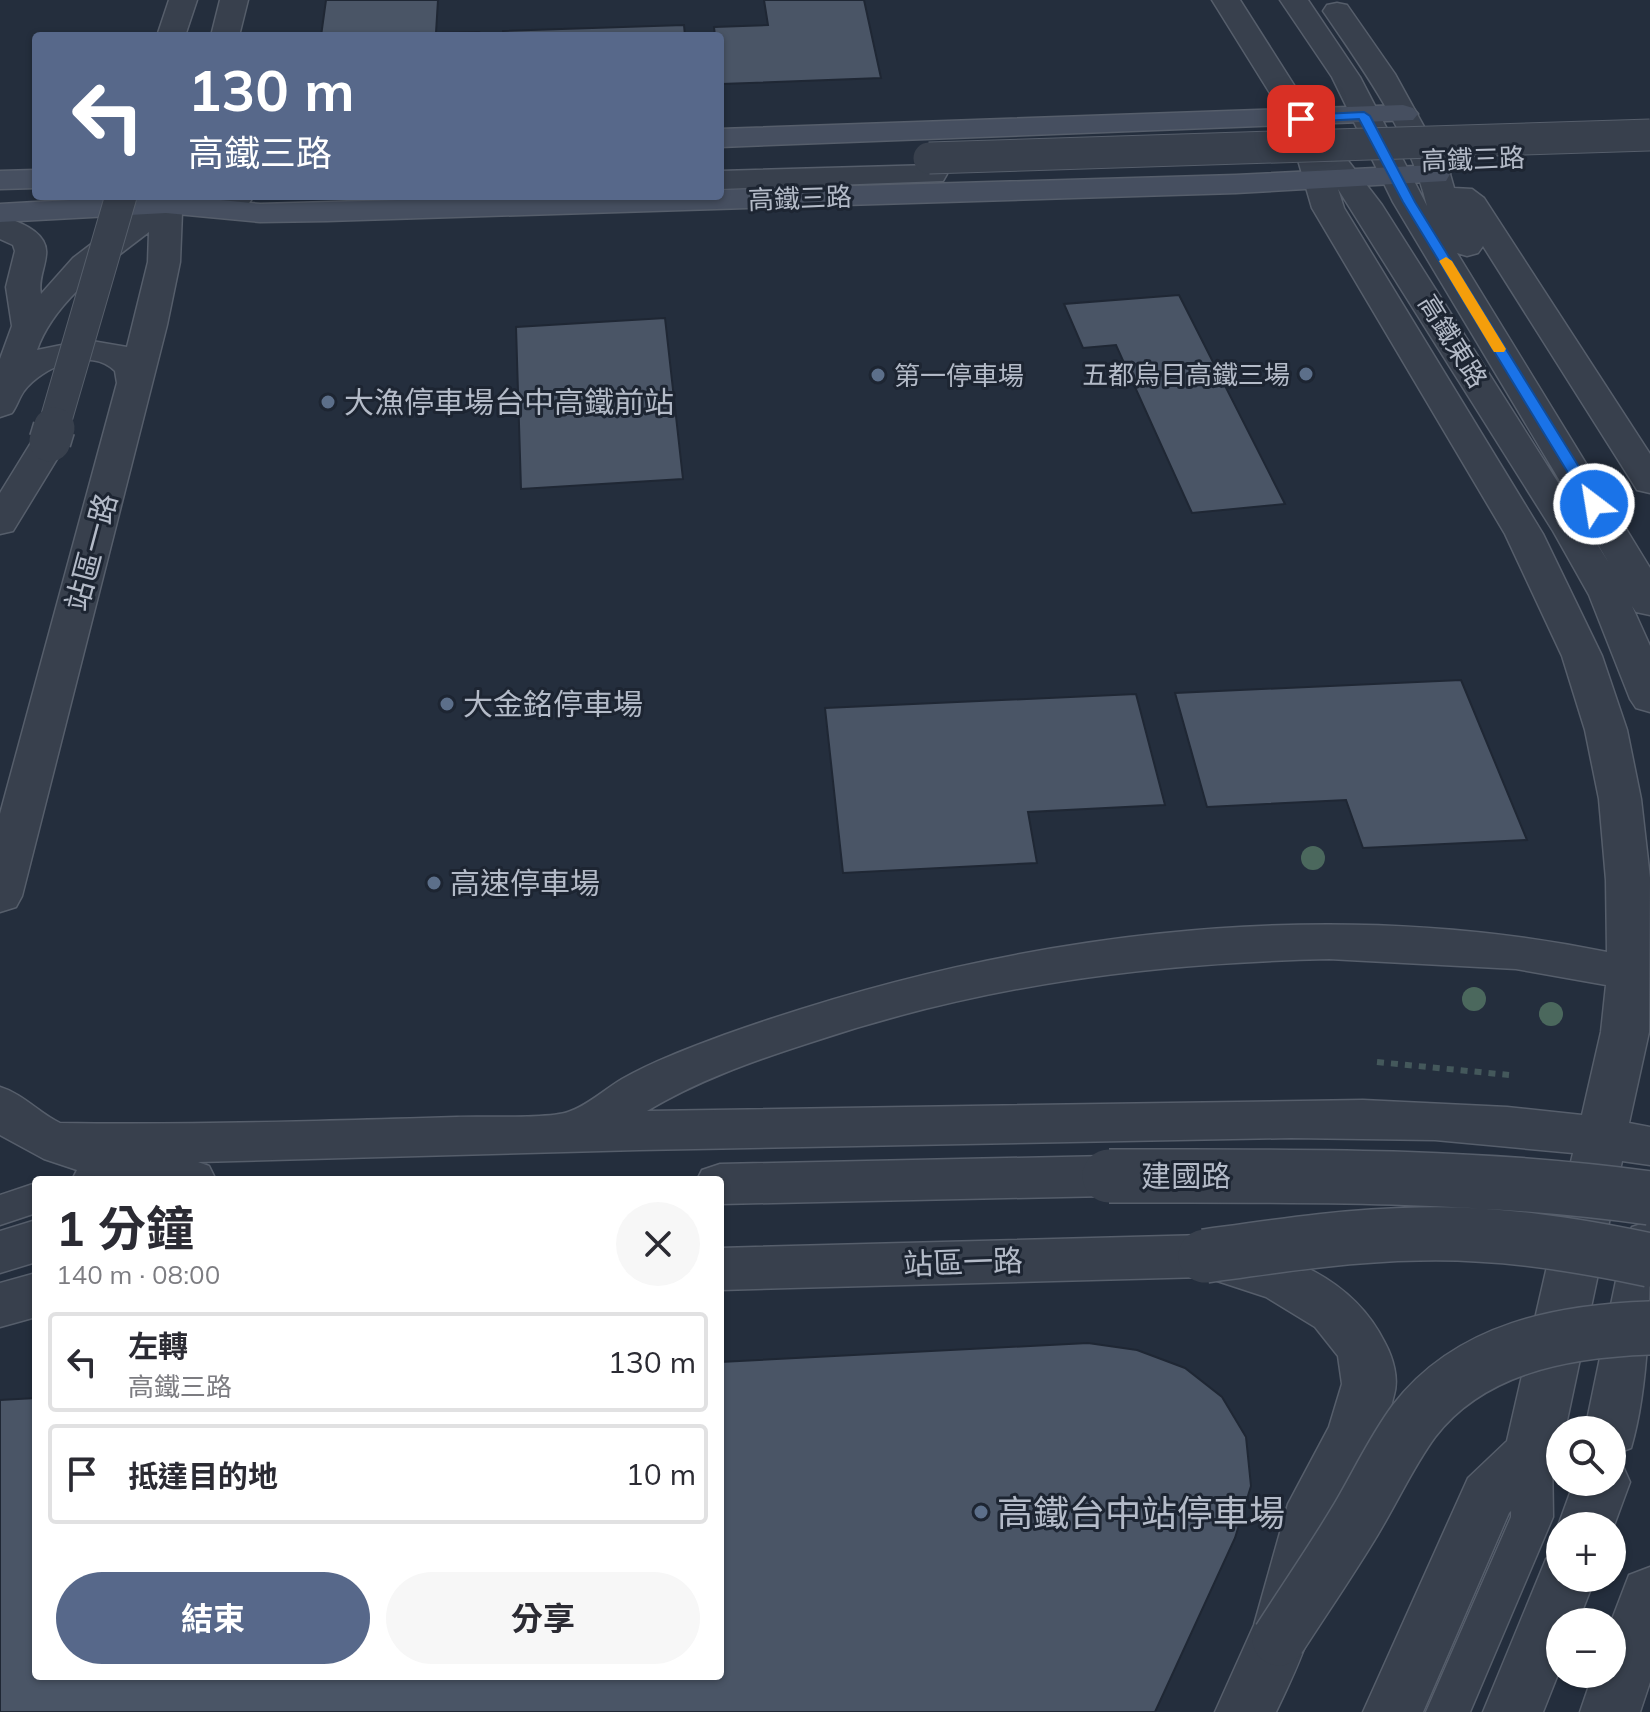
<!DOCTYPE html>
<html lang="zh-TW">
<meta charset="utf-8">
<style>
:root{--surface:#fff;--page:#f7f7f7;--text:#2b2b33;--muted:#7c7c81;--line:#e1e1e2;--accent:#57688a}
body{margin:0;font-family:Mulish,"Noto Sans TC",sans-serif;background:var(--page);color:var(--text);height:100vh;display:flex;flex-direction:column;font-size:30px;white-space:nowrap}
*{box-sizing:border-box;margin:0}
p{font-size:26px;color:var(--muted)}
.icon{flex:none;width:44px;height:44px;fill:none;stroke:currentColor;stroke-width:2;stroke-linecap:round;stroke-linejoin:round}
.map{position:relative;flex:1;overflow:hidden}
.details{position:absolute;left:32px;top:1176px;width:692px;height:504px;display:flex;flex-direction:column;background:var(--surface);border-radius:8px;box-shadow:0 2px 6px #0004}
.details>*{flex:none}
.top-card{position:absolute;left:32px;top:32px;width:692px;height:168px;border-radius:8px;box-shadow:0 2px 6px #0004;background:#57688a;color:#fff;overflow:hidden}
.controls{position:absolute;left:1546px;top:1416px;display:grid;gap:16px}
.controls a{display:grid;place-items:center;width:80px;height:80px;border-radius:50%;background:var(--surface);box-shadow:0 2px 6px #0004;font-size:40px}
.pin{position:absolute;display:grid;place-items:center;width:68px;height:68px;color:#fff;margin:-34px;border-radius:16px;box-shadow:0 4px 12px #0006}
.me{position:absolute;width:88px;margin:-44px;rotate:329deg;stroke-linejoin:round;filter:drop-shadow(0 0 6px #0008)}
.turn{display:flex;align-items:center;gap:28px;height:168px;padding:0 24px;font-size:36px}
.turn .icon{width:104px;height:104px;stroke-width:2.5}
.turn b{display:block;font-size:56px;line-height:68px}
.round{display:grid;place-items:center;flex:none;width:84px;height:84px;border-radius:42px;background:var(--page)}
.head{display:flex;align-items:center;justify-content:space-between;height:136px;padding:0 24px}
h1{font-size:48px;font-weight:700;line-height:60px}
.button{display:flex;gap:16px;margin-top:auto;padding:16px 24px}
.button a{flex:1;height:92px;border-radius:48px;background:var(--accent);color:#fff;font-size:32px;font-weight:700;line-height:92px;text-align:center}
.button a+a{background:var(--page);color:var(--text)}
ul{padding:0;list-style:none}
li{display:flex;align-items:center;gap:24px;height:100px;margin:0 16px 12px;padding:0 8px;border:4px solid var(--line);border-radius:8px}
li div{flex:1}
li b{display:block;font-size:30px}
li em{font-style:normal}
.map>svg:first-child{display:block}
.building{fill:#4a5566;stroke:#1f2734;stroke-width:2}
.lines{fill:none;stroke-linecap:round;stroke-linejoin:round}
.lane-casing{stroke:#565e6b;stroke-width:3}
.street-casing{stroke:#565e6b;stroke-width:3}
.secondary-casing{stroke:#565e6b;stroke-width:3}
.path{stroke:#44585b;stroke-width:6;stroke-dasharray:7 7;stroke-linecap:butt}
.lane{fill:#38404d;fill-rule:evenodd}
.street{fill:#38404d;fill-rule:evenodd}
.secondary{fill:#464f60;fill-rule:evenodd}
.street-bridge-far2-casing{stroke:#565e6b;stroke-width:33;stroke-linecap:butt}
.street-bridge-far1-casing{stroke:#565e6b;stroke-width:44;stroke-linecap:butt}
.street-bridge-casing{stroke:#565e6b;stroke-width:56;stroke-linecap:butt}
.street-bridge-far2{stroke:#38404d;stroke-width:31}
.street-bridge-far1{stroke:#38404d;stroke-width:41}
.street-bridge{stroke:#38404d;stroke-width:53}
.tree{fill:#4b685d}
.route{fill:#1a73e8;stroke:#114b97;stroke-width:2}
.slow{fill:#f59e0b}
.service-dot{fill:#5c6f8a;stroke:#1d2532;stroke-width:3}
.labels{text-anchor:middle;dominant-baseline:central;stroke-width:6;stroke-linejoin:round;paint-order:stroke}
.far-street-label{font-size:26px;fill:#b4bbc8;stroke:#1d2532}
.far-poi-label{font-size:26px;fill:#b4bbc8;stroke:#1d2532;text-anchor:end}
.poi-label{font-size:30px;fill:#b4bbc8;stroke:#1d2532;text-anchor:start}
.street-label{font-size:30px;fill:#b4bbc8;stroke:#1d2532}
.near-poi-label{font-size:36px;fill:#b4bbc8;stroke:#1d2532;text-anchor:start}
</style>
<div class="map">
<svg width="1650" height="1712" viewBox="0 0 1650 1712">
<rect width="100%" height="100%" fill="#242e3d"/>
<!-- building -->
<path class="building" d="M326,0H438L436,33L479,32L478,36H321Z
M764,0H864L881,78L721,84L720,36H715L714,27L768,25Z
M684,25L685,36H503V31Z
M1179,295L1285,504L1192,513L1116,345L1083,348L1064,304Z
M665,318L683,479L521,489L516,327Z
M1461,680L1527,840L1363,848L1346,800L1207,807L1175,693Z
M1136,694L1165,805L1028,812L1037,863L843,873L825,708Z
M1088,1343L1137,1350L1185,1368L1222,1397L1246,1437L1251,1486L1235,1538L1155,1712H0V1400L36,1398V1676H720V1362Z"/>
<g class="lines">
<!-- lane casing -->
<g class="lane-casing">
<path id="lane" d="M140,1151L153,1155L158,1165L153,1175L138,1180H72L77,1170Z
M36,1183V1213L0,1225V1195Z
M1532,1435L1546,1440L1552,1453L1553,1517L1470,1712H1426L1511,1517L1512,1453L1518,1440Z"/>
</g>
<!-- street casing -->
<g class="street-casing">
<path id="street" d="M169,0H197L185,36H157Z
M220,0H248L239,36H211Z
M1212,0H1240L1313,115L1382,205L1609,563L1393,202L1332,77L1280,0H1308L1360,77L1427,206C1410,134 1364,71 1323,11L1327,5L1337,3L1347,5L1395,74L1450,174L1454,188L1472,189L1484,198L1650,454V493L1637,490L1632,482L1483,246L1478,253L1467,256L1457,253L1650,568V615L1636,612L1632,606L1650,646V712L1636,708L1630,699L1589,595L1553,531L1338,189L1344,208L1543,534L1602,656L1627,730L1641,799L1650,878L1649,1032L1629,1123L1650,1127V1165L1622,1161L1565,1430H1560V1452L1552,1470L1509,1513L1423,1712H1363L1468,1478L1507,1441L1573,1153L1435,1140L1291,1138L639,1150L198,1162L209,1166L216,1180H107L44,1159L0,1135V1087C23,1094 38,1112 60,1123C192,1125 325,1121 457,1117C480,1116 550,1119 568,1112C587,1106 605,1089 622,1079C654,1061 689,1048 724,1035C1003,935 1313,892 1607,952L1606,880L1599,799L1585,730L1562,656L1505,534L1312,208L1286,119ZM1329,959L1516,969L1606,985L1601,1032L1582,1115L1507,1107L1363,1100L647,1111C697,1081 753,1061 809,1043C981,985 1148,963 1329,959Z
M932,165L943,167L947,174L943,181L720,189V171Z
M154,196H254L249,203L182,212L180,262L167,325L22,896L16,907L0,912V814L117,383L115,371C91,346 42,367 24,391C19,398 17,406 12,413L0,417V359L12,326L6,287L15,251L13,245L0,239V216C18,221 49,232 46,255C45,268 38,280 41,294L73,258ZM149,232L148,262L127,347L86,340L37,350C55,299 108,264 149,232Z
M50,430L63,433L68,441L13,531L0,534V493L37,433Z
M1109,1156L1127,1162L1134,1176L1127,1190L1109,1196L720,1204V1180H697L702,1170L720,1164Z
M36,1220V1262L0,1273V1231Z
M1650,1221C1650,1291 1650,1384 1631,1448L1612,1455V1430H1585L1624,1242L1632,1227Z
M1205,1235C1277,1252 1350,1272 1385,1343C1393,1358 1399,1378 1394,1395C1384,1440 1354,1474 1340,1517C1329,1551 1324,1588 1313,1623C1304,1653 1290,1683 1276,1712H1215L1254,1625L1288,1504L1329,1427L1342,1384L1338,1356L1315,1327L1266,1297L1205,1277L720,1290V1248Z
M36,1273V1317L0,1327V1283Z
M1612,1461L1622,1464L1630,1482L1612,1531V1526H1560V1531L1558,1526L1574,1482H1612Z
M1560,1554V1578H1595L1578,1622H1560V1669L1543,1712H1483L1546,1559Z
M1650,1567V1682L1640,1712H1580L1593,1674H1612L1611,1622L1629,1575Z"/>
</g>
<!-- secondary casing -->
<g class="secondary-casing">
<path id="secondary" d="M1403,105L1413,108L1418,114L1413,120L720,147V129Z
M1435,165L1446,167L1450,174L1446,181L1236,193L327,221L260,222L166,213L0,222V204L140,196H181L260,204L540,196H720V190L1236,175Z
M36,170V188L0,189V171Z"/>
</g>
<!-- path -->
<path class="path" d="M1377,1062L1509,1075"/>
<!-- lane -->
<use href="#lane" class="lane"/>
<!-- street -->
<use href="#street" class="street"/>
<!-- secondary -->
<use href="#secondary" class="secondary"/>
<!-- street-bridge-far2 casing -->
<g class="street-bridge-far2-casing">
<path id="street-bridge-far2" d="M929,158L1650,135
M53,430L121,196"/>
</g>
<!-- street-bridge-far1 casing -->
<g class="street-bridge-far1-casing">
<path id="street-bridge-far1" d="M50,441L54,428"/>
</g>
<!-- street-bridge casing -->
<g class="street-bridge-casing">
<path id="street-bridge" d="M1109,1176C1290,1176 1470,1173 1650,1198
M1205,1256C1276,1246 1347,1235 1419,1234C1497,1232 1574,1244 1650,1260
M1279,1639C1304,1600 1331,1561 1355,1521C1375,1488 1391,1452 1414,1421C1470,1348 1563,1331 1650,1328"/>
</g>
<!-- street-bridge-far2 -->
<use href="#street-bridge-far2" class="street-bridge-far2"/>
<!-- street-bridge-far1 -->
<use href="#street-bridge-far1" class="street-bridge-far1"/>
<!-- street-bridge -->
<use href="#street-bridge" class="street-bridge"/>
</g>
<!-- trees -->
<g class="tree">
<circle cx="1313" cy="858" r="12"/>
<circle cx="1474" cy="999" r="12"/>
<circle cx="1551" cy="1014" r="12"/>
</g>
<!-- route -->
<path class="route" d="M1364,112L1370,116L1415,202L1602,504L1600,507H1589L1587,504L1403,202L1359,119L1301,122L1295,119L1301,115Z"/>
<!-- slow -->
<path class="slow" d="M1446,257L1452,261L1506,349L1504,352H1494L1492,349L1439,261Z"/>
<!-- markers -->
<g class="service-dot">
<circle cx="1306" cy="374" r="8"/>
<circle cx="878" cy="375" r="8"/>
<circle cx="328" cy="402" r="8"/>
<circle cx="447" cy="704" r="8"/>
<circle cx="434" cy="883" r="8"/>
<circle cx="981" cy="1512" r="8"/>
</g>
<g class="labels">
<!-- far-street labels -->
<g class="far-street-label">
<text transform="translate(1473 159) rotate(-2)">高鐵三路</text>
<text transform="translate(800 198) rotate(-2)">高鐵三路</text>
<text transform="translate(1453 341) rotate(58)">高鐵東路</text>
</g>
<!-- far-poi labels -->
<g class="far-poi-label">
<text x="1290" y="374">五都烏日高鐵三場</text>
<text x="894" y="375" text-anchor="start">第一停車場</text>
</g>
<!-- poi labels -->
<g class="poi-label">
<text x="344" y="402">大漁停車場台中高鐵前站</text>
<text x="463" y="704">大金銘停車場</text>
<text x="450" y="883">高速停車場</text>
</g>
<!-- street labels -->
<g class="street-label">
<text transform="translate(91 552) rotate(-75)">站區一路</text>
<text x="1186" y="1176">建國路</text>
<text transform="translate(963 1262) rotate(-2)">站區一路</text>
</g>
<!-- near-poi labels -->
<g class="near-poi-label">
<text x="997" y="1512">高鐵台中站停車場</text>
</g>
</g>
</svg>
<div class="controls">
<a><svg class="icon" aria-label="search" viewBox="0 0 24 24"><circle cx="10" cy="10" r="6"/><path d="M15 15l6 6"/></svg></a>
<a>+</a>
<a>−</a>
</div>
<div class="pin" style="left:1301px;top:119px;background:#d93025"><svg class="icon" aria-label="arrive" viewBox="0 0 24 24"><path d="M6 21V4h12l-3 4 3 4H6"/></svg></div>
<svg class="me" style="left:1594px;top:504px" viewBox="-20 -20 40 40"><circle r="17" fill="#1a73e8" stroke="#fff" stroke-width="3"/><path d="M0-11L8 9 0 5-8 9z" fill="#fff"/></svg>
<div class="top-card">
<div class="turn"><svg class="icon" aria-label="left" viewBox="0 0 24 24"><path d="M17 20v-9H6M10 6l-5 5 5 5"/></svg><div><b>130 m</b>高鐵三路</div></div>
</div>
<section class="details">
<div class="head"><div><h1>1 分鐘</h1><p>140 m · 08:00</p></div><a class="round"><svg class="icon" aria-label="close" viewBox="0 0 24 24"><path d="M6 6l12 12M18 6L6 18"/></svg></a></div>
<ul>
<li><svg class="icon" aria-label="left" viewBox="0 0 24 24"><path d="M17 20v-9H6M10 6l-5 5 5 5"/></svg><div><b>左轉</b><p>高鐵三路</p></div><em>130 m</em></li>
<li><svg class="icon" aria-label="arrive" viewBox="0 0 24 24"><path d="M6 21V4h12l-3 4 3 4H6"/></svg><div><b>抵達目的地</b></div><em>10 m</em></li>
</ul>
<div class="button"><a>結束</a><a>分享</a></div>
</section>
</div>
